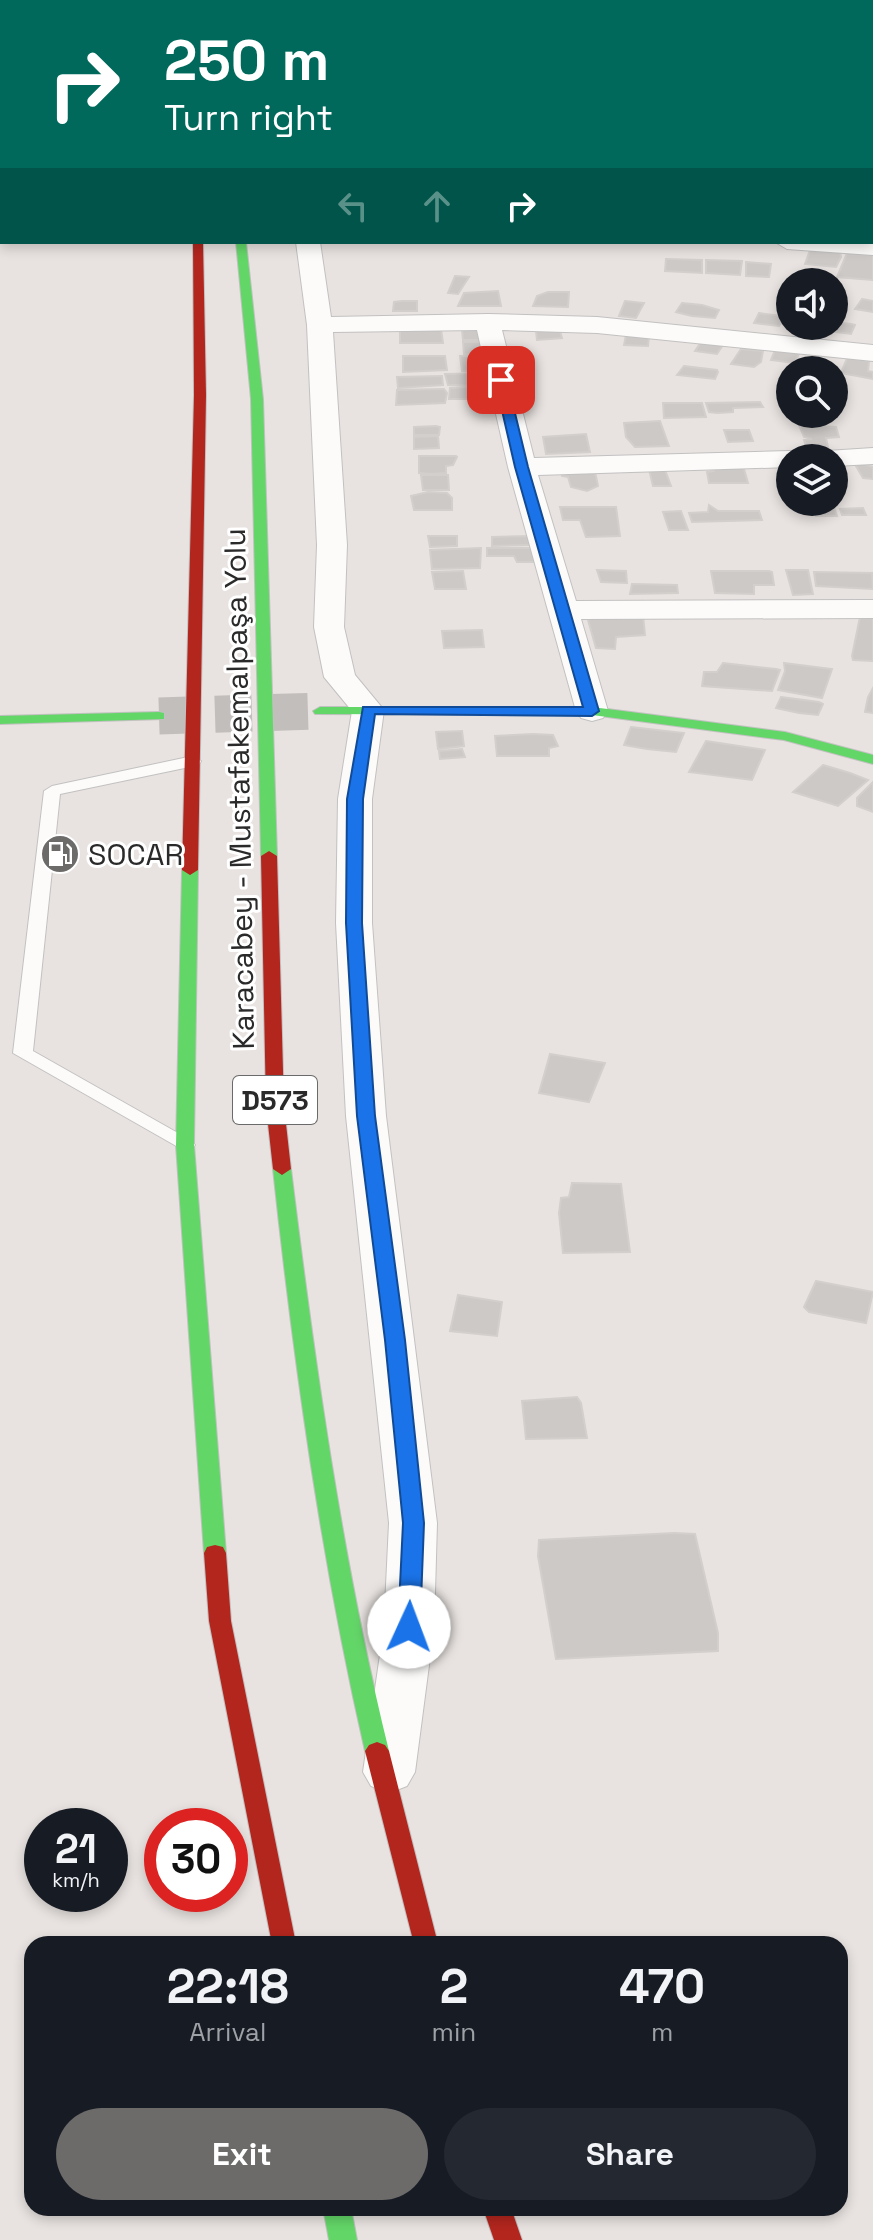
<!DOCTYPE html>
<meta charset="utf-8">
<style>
:root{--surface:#171b24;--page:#242831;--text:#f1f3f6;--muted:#9ea1a6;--accent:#6c6b6a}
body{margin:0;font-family:"Space Grotesk",sans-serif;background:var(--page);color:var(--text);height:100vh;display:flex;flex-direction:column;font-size:30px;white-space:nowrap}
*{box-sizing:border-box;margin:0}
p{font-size:26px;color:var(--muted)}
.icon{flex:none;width:44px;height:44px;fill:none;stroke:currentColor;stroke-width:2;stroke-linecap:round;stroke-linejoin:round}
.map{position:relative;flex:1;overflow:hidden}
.side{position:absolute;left:24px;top:1936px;width:824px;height:280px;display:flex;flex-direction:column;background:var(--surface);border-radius:24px;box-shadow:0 4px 12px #0003}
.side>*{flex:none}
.hud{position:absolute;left:0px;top:0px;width:874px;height:244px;box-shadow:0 4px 12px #0003;background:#00695c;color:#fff;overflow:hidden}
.buttons{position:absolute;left:776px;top:268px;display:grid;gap:16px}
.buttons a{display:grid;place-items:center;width:72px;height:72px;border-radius:50%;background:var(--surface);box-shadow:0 4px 12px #0003;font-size:40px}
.speed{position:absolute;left:24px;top:1808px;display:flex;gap:16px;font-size:40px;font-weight:700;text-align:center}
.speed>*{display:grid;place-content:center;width:104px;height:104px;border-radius:50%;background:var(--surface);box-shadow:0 4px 12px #0003;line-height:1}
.speed small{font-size:20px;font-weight:400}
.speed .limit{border:12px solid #d22;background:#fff;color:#111}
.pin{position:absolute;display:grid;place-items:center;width:68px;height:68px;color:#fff;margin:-34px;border-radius:16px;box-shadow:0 4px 12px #0006}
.me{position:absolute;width:88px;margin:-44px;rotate:2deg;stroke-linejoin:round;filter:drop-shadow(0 0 6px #0008)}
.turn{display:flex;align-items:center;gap:28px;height:168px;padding:0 32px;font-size:36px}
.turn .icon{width:104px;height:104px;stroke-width:2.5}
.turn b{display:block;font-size:56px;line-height:68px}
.lanes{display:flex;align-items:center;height:76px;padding:0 32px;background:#0003;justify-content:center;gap:40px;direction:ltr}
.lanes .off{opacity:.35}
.eta{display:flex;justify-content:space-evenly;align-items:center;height:136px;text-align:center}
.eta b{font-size:48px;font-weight:700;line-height:56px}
.cta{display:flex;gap:16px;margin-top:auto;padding:16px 32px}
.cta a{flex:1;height:92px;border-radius:48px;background:var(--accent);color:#fff;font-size:32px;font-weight:700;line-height:92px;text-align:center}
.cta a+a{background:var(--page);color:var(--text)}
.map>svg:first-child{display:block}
.building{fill:#cdc9c7;stroke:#d3cfcc;stroke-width:2}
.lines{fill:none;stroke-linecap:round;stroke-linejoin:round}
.secondary-tunnel{stroke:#c2bebc;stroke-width:37;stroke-dasharray:37 19;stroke-linecap:butt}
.lane-casing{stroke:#c2c1c1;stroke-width:2}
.street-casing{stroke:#c2c1c1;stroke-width:2}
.fast-casing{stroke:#c2c1c1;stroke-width:2}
.slow-casing{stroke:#c2c1c1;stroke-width:2}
.jam-casing{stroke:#c2c1c1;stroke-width:2}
.lane{fill:#fcfbfa;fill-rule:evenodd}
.street{fill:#fcfbfa;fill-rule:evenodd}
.fast{fill:#63d668;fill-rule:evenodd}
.slow{fill:#ff974d;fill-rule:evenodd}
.jam{fill:#b3261e;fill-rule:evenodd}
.route{fill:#1a73e8;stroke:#114b97;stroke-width:2}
.labels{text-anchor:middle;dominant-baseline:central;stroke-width:6;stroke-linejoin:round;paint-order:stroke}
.shield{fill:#fff;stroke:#6a6a6a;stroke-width:2}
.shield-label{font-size:28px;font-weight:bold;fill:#2a2a2a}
.street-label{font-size:30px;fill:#2a2a2a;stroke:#fff}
.poi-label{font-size:30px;fill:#2a2a2a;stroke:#fff;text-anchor:start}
</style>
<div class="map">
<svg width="873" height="2240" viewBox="0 0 873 2240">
<rect width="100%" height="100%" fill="#e8e3e0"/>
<!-- building -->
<path class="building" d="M810,250L840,252L841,257L836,267L805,264Z
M847,253L873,255V280L837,277Z
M666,259L702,260V273L665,271Z
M706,260L742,261L740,275L706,273Z
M746,262L771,264L769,277L746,276Z
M455,276L469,277L458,294L448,293Z
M498,291L501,306H458L464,293Z
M548,292H569L568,307L533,306L537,296Z
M862,299L873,301V312L855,309Z
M402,301H417V311H393L394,302Z
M625,301L644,303L636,318L619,316Z
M682,303L702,305L719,310L715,318L692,316L676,312Z
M759,313L781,316L784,319L779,326L754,323Z
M834,322L851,324L855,325L851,334L828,331Z
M483,327L487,340H463L462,330Z
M441,329L443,343H400V330Z
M536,331H560L562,338L537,340Z
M626,335L649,336L648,346L624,345Z
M463,342H488L490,355L464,354Z
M701,342L723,345L717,354L695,351Z
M741,349L763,351L761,362L754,367L731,364Z
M775,350L799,353L798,356L794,363L771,360Z
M403,356H445L447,370L403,372Z
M460,356H492L494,371H462Z
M847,358L869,361L868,371L873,372V379L841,373Z
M684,366L717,370L718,372L715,379L677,375Z
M495,373V385L486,386L448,385L445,374Z
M442,376L443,385L398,388L397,377Z
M469,387L470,399H449L450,388Z
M444,389L447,393L445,403L396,405L397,390Z
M760,402L763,407L733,408V412L717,413L709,412L706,403Z
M663,403H702L706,417L664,418Z
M660,421L669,446L635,447L626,437L624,423Z
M799,425L836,427L839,437L826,438L828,447H806L804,440L812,439L804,437Z
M414,427L436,426L440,427L439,435H414Z
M724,430H749L753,441L728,442Z
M586,434L590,452L546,454L543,437Z
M438,436L439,448L414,449V437Z
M419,456H456L457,457L453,465L446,466V473L430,474L419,473Z
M742,462L748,483H709L707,472L714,471L715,463Z
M861,463L873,467V479L863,478L856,466Z
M594,467L598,486L587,491L571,487L568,477L562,476L561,468Z
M649,469L665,470L671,486H653Z
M421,475H448L449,490H423Z
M428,492L447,493L452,498V510H414L411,496Z
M812,502H832L837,516H816Z
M709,505L718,511H759L762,520L692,522L689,513L708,512Z
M560,507H616L620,536L586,537L580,520H563Z
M863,508L866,515H842L840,509Z
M681,511L688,530H669L663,512Z
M428,536H457V546L430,547Z
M531,536L533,545L492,546V537Z
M481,548L480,568L432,569L430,550Z
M487,548H535L536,562H517L514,556H487Z
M597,570L626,571L627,583L601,582Z
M786,570H808L813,594L793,595Z
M463,571L466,589H435L432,572Z
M711,571H769L772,572L774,585H754V594L715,593Z
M814,572L872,573L873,589L816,586Z
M632,584L677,585L678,593L630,594Z
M861,612H873V661L853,660L852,656Z
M586,613L643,615L645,635L616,637L615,649L596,648Z
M482,630L484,647L444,648L442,631Z
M723,663L776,669L780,670L772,691L702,686L704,672H717Z
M784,663L832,669L822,698L778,690L785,671Z
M873,688V713L865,712L868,697Z
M781,697L819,702L823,704L818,715L799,713L776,708Z
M631,727L684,733L676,752L647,749L624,745Z
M462,731L464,746L438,749L436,732Z
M533,734L553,735L558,746L549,748V756H497L495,736Z
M706,741L765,750L752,780L689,772Z
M462,749L465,757L440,759L439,751Z
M823,765L850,773L868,780L838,806L793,792Z
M873,782V812L857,806V798Z
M550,1054L605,1063L589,1102L539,1093Z
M572,1183L621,1184L630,1252L563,1253L559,1213L561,1198L569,1197Z
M816,1281L873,1292L866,1323L809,1312L804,1307Z
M458,1295L502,1302L497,1336L450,1331Z
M577,1397L581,1403L587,1438L526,1439L522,1401Z
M674,1533L695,1534L718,1633V1651L556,1659L538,1556L539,1540Z"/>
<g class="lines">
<!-- secondary-tunnel -->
<path class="secondary-tunnel" d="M159,716L320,711"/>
<!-- lane casing -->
<g class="lane-casing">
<path id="lane" d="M193,756L201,761L199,765L60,794L33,1051L192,1141L195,1145L192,1149L185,1151L13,1053L44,791L52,786Z"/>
</g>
<!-- street casing -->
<g class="street-casing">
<path id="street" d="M278,0H298V2H278Z
M872,20H873V62H872Z
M872,134H873V146H872Z
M873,241V255L787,249L775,242Z
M296,242H320L331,317L488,314L597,317L873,345V361L597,333L502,330L534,458L790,451L803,458H790V467L538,475L576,601L873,600V618L581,619L608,711L603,718L592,721L581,718L576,711L508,467L477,330L333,332L347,545L344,627L355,675L384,710L372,799V923L386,1116L437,1523L434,1627L415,1772L407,1786L389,1793L371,1786L363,1772L384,1627L389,1523L346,1116L336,923L338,799L352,711L324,677L314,627L317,545L307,325Z
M873,448V464L834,466V458H807L811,452Z"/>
</g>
<!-- fast casing -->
<g class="fast-casing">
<path id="fast" d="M236,242H246L263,399L277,856L269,861L261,856L251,399Z
M320,707H592L785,732L873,755V764L784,740L592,715L315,714L313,711Z
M159,712L164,713V719L0,724V716Z
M190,865L198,870L194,1145L226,1553L223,1559L215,1561L207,1559L204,1553L176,1145L182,870Z
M282,1163L291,1169C315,1365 342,1559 389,1751L385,1757L377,1760L369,1757L365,1751C321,1559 294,1365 273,1169Z
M323,2208H351L357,2240H329Z"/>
</g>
<!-- slow casing -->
<g class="slow-casing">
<path id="slow" d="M190,0H198V2H190Z"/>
</g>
<!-- jam casing -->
<g class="jam-casing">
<path id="jam" d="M222,0H230V2H222Z
M193,242H203L206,395L198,870L190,875L182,870L194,395Z
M269,851L277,856L284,1106L291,1169L282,1175L273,1169L266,1106L261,856Z
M215,1545L223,1547L226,1553L231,1621L296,1944H272L209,1621L204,1553L207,1547Z
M377,1742L385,1745L389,1751L438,1944H414L365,1751L369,1745Z
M483,2208H511L522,2240H494Z"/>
</g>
<!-- lane -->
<use href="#lane" class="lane"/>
<!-- street -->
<use href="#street" class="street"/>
<!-- fast -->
<use href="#fast" class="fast"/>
<!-- slow -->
<use href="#slow" class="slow"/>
<!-- jam -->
<use href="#jam" class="jam"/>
</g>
<!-- route -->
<path class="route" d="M501,376L507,380L528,467L599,711L592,716L375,714L363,799L362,923L375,1116L405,1340L424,1523L420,1627L409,1635L398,1627L403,1523L385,1340L357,1116L346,923L347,799L363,707H583L515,467L495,380Z"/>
<!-- icons -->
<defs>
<g id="fuel-disc" transform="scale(2)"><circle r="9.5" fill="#6c6b6a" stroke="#fff"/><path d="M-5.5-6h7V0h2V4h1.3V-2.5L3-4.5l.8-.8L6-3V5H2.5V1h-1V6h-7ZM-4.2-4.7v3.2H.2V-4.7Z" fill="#fff"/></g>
</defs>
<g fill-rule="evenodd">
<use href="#fuel-disc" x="60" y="854"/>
</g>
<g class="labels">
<!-- shield labels -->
<rect class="shield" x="233" y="1076" width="84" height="48" rx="6"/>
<g class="shield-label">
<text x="275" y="1100">D573</text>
</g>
<!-- street labels -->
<g class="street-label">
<text transform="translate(239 789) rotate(-91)">Karacabey - Mustafakemalpaşa Yolu</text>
</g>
<!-- poi labels -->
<g class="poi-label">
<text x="88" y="854">SOCAR</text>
</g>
</g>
</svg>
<div class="buttons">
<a><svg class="icon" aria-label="sound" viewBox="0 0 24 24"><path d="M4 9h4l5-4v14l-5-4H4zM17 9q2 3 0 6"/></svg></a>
<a><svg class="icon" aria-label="search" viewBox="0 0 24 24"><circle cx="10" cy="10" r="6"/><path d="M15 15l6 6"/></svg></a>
<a><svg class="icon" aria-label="layers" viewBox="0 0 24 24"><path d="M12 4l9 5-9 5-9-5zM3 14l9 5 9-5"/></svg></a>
</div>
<div class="speed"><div>21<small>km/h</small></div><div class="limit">30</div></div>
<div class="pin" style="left:501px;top:380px;background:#d93025"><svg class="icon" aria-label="arrive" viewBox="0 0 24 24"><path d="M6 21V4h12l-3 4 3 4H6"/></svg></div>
<svg class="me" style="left:409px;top:1627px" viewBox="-20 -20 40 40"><circle r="19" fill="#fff"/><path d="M0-13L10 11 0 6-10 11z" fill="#1a73e8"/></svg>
<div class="hud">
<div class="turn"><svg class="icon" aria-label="right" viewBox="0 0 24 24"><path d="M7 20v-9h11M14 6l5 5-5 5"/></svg><div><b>250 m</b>Turn right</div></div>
<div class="lanes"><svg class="icon off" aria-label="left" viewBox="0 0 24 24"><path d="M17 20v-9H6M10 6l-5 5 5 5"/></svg><svg class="icon off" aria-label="ahead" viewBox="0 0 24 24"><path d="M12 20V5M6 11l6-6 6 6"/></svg><svg class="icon" aria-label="right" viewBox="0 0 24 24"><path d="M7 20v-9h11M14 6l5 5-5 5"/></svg></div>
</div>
<section class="side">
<div class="eta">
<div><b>22:18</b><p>Arrival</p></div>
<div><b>2</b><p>min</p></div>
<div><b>470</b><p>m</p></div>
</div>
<div class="cta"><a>Exit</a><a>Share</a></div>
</section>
</div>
